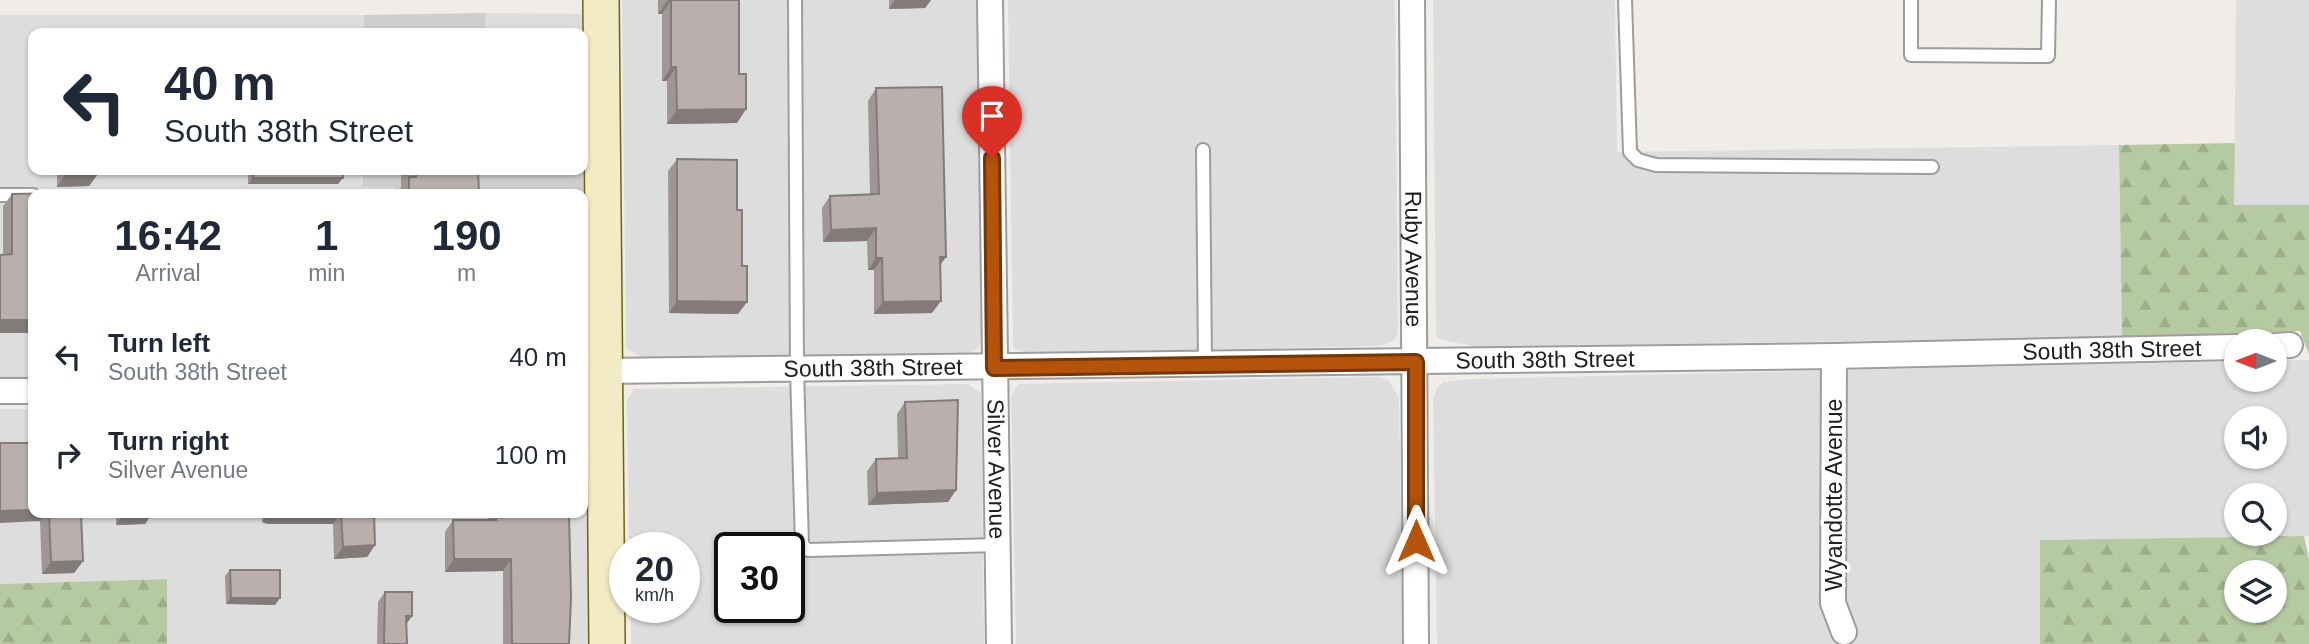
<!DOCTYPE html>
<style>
:root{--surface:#fff;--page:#f2f2f3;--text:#1f2937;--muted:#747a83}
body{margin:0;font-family:Helvetica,sans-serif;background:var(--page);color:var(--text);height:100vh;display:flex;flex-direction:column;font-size:26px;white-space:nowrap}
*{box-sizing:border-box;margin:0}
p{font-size:23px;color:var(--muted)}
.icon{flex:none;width:38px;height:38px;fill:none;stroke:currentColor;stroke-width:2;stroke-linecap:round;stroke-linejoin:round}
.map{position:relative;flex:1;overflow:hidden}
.sheet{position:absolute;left:28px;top:189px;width:560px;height:329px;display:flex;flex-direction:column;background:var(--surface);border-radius:14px;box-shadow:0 2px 5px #0004}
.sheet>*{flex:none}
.top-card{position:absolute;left:28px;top:28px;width:560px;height:147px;border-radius:14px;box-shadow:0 2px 5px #0004;background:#fff;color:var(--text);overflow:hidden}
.needle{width:46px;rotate:270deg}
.fabs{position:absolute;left:2224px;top:329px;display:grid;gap:14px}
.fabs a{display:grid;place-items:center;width:63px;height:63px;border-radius:50%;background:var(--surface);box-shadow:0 2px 5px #0004;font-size:35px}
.speed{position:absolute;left:609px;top:532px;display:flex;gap:14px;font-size:35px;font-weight:700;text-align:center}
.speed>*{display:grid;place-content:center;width:91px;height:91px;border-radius:50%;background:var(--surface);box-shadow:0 2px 5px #0004;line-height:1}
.speed small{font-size:18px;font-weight:400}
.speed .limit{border:4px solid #111;border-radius:10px;background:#fff;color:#111}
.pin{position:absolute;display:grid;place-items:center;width:60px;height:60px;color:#fff;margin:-72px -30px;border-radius:50% 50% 50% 0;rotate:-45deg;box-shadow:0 0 7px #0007}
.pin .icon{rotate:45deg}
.me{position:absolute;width:77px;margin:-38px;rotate:0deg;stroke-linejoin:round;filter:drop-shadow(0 0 5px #0008)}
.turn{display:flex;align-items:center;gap:24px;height:147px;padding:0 21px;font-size:32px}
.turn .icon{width:91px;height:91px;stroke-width:2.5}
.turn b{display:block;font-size:49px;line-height:60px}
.eta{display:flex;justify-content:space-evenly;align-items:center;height:119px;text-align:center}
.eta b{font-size:42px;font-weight:700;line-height:49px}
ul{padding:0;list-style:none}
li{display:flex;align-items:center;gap:21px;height:98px;padding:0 21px}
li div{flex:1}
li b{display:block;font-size:26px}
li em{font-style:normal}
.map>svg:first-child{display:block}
.residential{fill:#deddde;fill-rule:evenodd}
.religious{fill:#cecece}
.forest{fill:url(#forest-firs);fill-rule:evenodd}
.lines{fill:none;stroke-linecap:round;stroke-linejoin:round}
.lane-casing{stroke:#9d9d9d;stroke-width:16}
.street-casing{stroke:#9d9d9d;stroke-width:28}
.secondary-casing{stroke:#6c6312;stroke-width:38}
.lane{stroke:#fff;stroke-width:12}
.street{stroke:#fff;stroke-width:24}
.secondary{stroke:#f3ebc3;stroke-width:35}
.wall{fill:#9f9796}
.shaded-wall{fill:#827b7a}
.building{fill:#b9b0ae;stroke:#827b7a;stroke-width:2}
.route-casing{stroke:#753606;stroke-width:18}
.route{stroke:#b45309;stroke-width:12}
.labels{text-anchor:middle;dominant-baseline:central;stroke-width:7;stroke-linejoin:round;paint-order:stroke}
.street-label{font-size:23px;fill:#202020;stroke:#fff}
</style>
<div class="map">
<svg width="2309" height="644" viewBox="0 0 2309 644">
<defs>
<pattern id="forest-firs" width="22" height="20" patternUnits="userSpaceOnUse" patternTransform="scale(1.75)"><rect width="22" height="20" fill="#b6caa2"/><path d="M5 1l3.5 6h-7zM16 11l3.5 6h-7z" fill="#9cad8b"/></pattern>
</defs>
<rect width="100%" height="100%" fill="#f0ece8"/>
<!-- residential -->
<path class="residential" d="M622,0H977L981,342L978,348L965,355L643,358L626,348Z
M1008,0H1395L1398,332L1395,340L1380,346L1027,353L1013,348Z
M1433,0H1615L1617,152L2119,145L2122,337L1475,347L1439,339L1436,335Z
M2236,0H2309V205H2234Z
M485,13L582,14L585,18V149L583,33H486Z
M0,15H364V33H33V170H363L364,186L394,187V194H33V379H0Z
M2275,360H2309V536L2040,540V644H1437L1433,400L1437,388L1443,382L1469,379L2236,361V380H2275ZM2236,418H2275V457H2236ZM2236,495H2275V534H2236Z
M1379,377L1389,381L1399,398L1403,644H1016L1011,395L1019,384Z
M968,384L981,393L984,644H631V607H684V548H629L627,400L634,389ZM730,548H789V607H730Z
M0,409H33V513H583V437L589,446L593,644H167L166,579L0,584Z"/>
<!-- religious -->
<path class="religious" d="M485,13L486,33H364V15Z
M583,149L588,387L583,397V194H394V187H363V170H583Z"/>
<!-- forest -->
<path class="forest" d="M2235,143L2234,205H2309V354L2300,331L2122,337L2119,145Z
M2304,536L2309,560V644H2040V540ZM2236,572H2275V611H2236Z
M167,579V644H0V584Z"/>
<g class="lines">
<!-- lane casing -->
<g class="lane-casing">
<path id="lane" d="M795,0L797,370L802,545L808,550L998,545
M1625,0L1630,152L1638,160L1656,165L1932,167
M1911,0V55L2048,56L2049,0
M1203,150L1205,364
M0,195H33"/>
</g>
<!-- street casing -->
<g class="street-casing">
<g id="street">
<path id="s1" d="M990,0L999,644"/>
<path id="s2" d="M1412,0L1416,644"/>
<path d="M2275,346L2290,345"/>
<path d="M1834,356L1833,603L1844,632"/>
<path id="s3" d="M602,371L1834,356L2236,347"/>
<path d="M0,391H33"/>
</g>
</g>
<!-- secondary casing -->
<g class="secondary-casing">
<path id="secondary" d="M601,0L607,644"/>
</g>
<!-- lane -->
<use href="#lane" class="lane"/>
<!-- street -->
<use href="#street" class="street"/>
<!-- secondary -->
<use href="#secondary" class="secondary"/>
</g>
<!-- wall -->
<path class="wall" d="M658,0H739V74L746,109L737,123L667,124V81H662V14H658Z
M889,0H931L925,8L889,9Z
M33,51V139H29V57Z
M876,88L946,257L940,265L932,313L874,314V270H868L867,241L823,242L822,208L830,196L870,195L868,101Z
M677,159L737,210L738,314L669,313L668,171Z
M57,170H98L89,186L57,187Z
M248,170H343L338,184H248Z
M401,170H478L479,194H397L401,188Z
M61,193L0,333L3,255V206L12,194Z
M905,402L956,490L948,502L868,505L867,471L876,459L898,458L897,414Z
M33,513H81L83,561L74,573L42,574L40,521Z
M116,513H448L444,518H374L375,545L367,557L334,559L333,524H268L262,522V517L192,518V514L151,515L145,524L116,525Z
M487,513H569V644H503V571L445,572V532L453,520H488Z
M230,570L275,605L226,604L225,576Z
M385,592L412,616L406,624L407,644H377L378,602Z"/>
<!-- shaded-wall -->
<path class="shaded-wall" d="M668,0H671L662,14H658Z
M895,0H931L925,8L889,9Z
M671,67H676L667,81H662Z
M746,109L737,123L667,124L677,110Z
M65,174H98L89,186L57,187Z
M253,178H343L338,184H248Z
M876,228L867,241L823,242L831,230Z
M940,257H946L937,269Z
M876,258H882L874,270H868Z
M677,301L747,302L738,314L669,313Z
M941,301L932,313L874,314L883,302Z
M0,320H33V333H0Z
M956,490L948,502L868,505L877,493Z
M33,510V513H46L40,521L0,523V511Z
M124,513H193L192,514L151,515L145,524L116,525Z
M195,513H265L262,517L192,518Z
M268,513H341L333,524H268L262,522Z
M369,513H448L444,518H365Z
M375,545L367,557L334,559L343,547Z
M454,559H511L503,571L445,572Z
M83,561L74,573L42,574L51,562Z
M231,598H280L275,605L226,604Z
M406,616H412L405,626Z"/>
<!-- building -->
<path class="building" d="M670,0H739V74H746V109L677,110L676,67H671V0Z
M573,31L574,33H538V32Z
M942,87L946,257H940L941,301L883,302L882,258H876V228L831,230L830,196L879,194L876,88Z
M677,159L737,160V210H742V266H747V302L677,301Z
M65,170H98V174H65Z
M253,170H343V178H253Z
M416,170H478L479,194H409V177H416Z
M61,193V194H33V320H0V255L12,254V194Z
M958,400L956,490L877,493L876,459L907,458L905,402Z
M0,443H33V510L0,511Z
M49,513H81L83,561L51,562Z
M341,513H374L375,545L343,547Z
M496,513H569L571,599L569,644H512L511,559H454L453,520H496Z
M230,570H280V598H231Z
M385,592H412V616H406L407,644H384Z"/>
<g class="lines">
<!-- route casing -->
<g class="route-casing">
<path id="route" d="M992,158L994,368L1416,362V541"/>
</g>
<!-- route -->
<use href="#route" class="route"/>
</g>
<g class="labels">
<!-- street labels -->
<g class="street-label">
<text stroke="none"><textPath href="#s2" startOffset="259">Ruby Avenue</textPath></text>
<text stroke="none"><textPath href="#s3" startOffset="1510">South 38th Street</textPath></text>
<text stroke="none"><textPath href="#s3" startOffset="943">South 38th Street</textPath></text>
<text stroke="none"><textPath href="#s3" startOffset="271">South 38th Street</textPath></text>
<text stroke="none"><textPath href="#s1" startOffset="469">Silver Avenue</textPath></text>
<text transform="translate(1834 495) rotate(-90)">Wyandotte Avenue</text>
</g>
</g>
</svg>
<div class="fabs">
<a><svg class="needle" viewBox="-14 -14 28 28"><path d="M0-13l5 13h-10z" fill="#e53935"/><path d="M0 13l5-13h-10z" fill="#747a83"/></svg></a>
<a><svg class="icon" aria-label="sound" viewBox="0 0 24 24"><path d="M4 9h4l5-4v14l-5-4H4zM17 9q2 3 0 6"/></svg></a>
<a><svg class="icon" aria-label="search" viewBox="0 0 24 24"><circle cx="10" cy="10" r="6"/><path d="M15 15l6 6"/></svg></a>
<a><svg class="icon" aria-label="layers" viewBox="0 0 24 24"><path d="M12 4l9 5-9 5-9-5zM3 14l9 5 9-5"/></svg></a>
</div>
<div class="speed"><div>20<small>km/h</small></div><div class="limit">30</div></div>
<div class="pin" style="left:992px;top:158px;background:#d93025"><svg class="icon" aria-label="arrive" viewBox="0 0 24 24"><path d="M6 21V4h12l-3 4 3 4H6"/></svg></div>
<svg class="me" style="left:1416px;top:541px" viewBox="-20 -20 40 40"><path d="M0-17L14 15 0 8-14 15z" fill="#b45309" stroke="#fff" stroke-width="4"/></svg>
<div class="top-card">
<div class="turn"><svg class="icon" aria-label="left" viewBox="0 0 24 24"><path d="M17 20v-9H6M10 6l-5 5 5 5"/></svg><div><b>40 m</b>South 38th Street</div></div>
</div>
<section class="sheet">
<div class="eta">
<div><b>16:42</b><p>Arrival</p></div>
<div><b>1</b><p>min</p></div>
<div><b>190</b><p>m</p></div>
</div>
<ul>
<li><svg class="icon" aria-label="left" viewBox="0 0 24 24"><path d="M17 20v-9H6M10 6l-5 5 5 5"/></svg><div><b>Turn left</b><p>South 38th Street</p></div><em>40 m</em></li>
<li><svg class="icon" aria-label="right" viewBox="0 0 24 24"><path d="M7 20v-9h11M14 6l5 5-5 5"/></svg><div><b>Turn right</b><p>Silver Avenue</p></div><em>100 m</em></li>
</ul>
</section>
</div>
